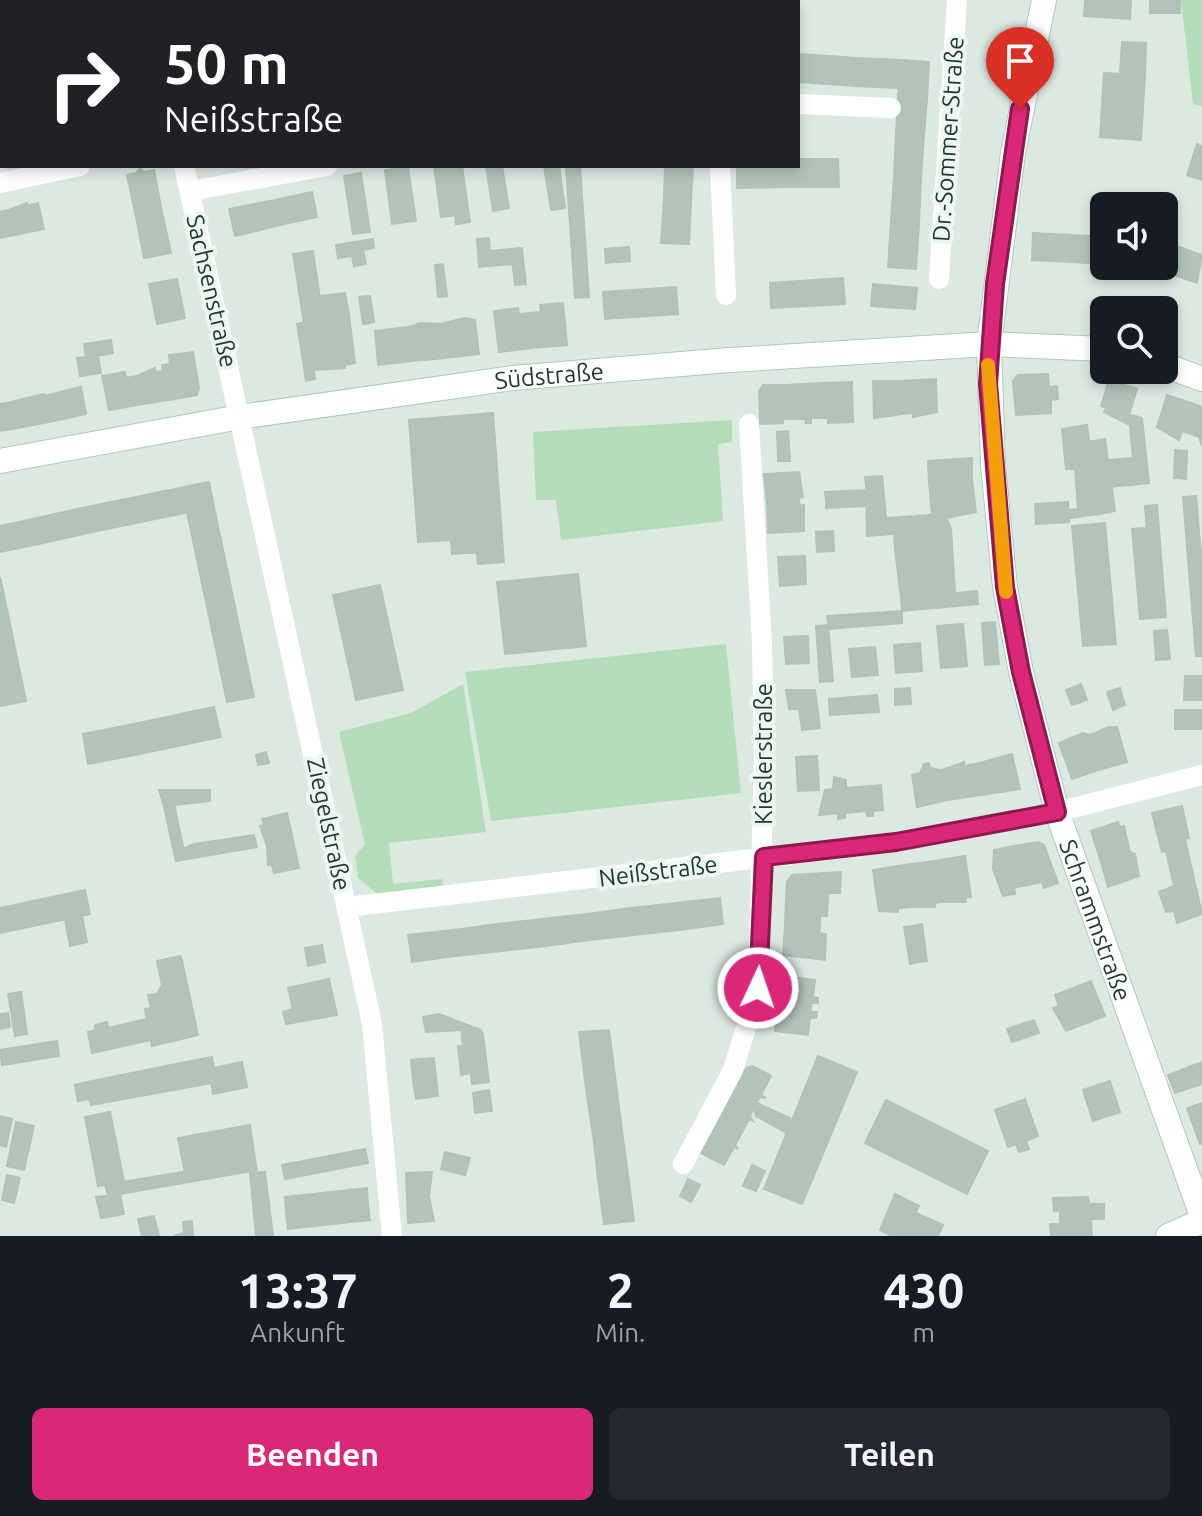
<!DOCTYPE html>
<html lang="de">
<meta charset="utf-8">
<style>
:root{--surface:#171b24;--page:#242831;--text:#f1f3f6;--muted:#9ea1a6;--accent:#db2777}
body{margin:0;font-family:Ubuntu,sans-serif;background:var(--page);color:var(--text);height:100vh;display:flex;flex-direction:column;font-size:30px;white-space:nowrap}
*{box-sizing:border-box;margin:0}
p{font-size:26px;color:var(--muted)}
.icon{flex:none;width:44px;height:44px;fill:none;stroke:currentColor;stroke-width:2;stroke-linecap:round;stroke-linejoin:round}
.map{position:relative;height:1236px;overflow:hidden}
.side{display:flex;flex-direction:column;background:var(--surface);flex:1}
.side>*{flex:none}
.hud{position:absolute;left:0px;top:0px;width:800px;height:168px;box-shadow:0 4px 12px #0003;background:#202124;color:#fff;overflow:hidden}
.buttons{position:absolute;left:1090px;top:192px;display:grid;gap:16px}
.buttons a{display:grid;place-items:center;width:88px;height:88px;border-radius:12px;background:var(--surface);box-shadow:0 4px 12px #0003;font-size:40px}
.pin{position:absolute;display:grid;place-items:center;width:68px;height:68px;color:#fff;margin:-82px -34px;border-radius:50% 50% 50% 0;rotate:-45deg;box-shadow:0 0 8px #0007}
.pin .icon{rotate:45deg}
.me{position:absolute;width:88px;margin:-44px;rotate:3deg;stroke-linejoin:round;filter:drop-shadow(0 0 6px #0008)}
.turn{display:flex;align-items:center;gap:28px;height:168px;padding:0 32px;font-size:36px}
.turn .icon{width:104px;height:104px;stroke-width:2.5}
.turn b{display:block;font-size:56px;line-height:68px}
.eta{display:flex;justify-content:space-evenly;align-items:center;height:136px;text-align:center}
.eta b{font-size:48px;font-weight:600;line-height:56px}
.primary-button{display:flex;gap:16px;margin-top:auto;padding:16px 32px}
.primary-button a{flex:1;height:92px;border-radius:12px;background:var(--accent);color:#fff;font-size:32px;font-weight:600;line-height:92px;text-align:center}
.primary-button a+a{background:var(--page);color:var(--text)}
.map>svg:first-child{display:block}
.green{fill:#b3dcb8}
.building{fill:#b2c4ba;stroke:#afc3b7;stroke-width:2}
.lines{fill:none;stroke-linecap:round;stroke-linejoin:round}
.secondary-casing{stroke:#afcabb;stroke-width:26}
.minor{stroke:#fff;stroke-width:20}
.secondary{stroke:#fff;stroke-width:24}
.route-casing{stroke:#8e194d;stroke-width:20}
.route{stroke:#db2777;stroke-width:14}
.slow{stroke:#f59e0b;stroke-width:14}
.labels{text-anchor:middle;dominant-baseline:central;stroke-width:8;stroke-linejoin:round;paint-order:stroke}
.street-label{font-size:24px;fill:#1e392d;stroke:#edf6f0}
</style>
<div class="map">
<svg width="1202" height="1236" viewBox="0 0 1202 1236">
<rect width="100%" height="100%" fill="#dce9e1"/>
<!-- green -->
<path class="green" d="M1181,0H1202V106L1193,104Z
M732,420V442L718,444L723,521L561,540L556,500H536L533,432Z
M726,644L741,793L491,821L465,672Z
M463,684L486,832L389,843L393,884L442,879L443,889L380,896L358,878L355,855L365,845L339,732L411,713Z"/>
<!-- building -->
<path class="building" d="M1085,0H1131L1130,19L1084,16Z
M1150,0H1180V13H1150Z
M1122,42L1146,43L1145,75L1120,74Z
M798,54L815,55L813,83L798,82Z
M815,55L856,58L855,86L813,83Z
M856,58L901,60L899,88L855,86Z
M901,60L929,62L927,99L898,97Z
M1104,73L1145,75L1141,140L1100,137Z
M898,97L927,99L924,135L896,133Z
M896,133L924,135L921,179L894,177Z
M1197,144L1202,146V180L1187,175Z
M798,159H838L839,187H788V166H798Z
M434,166H462L470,222L456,224L455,215L441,217Z
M486,166H502L509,208L493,211Z
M544,166H559L565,208L551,210Z
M566,166H580L589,297L575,298Z
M665,166H693L691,201L664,199Z
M737,166H788V187L737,188Z
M408,167L416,221L392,224L385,170Z
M140,168L144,172L154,170L162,212L136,217L127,175L136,173Z
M361,173L370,232L353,234L344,176Z
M894,177L921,179L919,224L891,222Z
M312,192L317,217L276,226L270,201Z
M664,199L691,201L689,244L661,243Z
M270,201L276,226L235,236L229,209Z
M27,203V206L38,203L44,229L14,235L9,210Z
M9,210L14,235L0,238V212Z
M162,212L171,253L144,258L136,217Z
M891,222L919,224L916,269L888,267Z
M1033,233L1072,235L1071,262L1032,260Z
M1072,235L1104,237V264L1071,262Z
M489,238L490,251L522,248L523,258L512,259V264L479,267L477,239Z
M373,239L374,248L363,250L366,264L354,266L352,256L338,258L336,245Z
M1165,242L1202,255L1197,283L1156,269L1164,266Z
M629,247L630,261L606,263L605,249Z
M313,251L323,319L304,323L293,254Z
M523,258L526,284L515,285L512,259Z
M443,264L447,296L438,297L435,265Z
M843,278L845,304L771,308L770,283Z
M177,279L185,318L157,324L149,284Z
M873,284L917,288L915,309L871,306Z
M676,287L678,314L605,319L603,292Z
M345,293L349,315L323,319L320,296Z
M370,296L374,322L363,324L359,297Z
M563,303L567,345L532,348L528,313L541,312L540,305Z
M518,308L519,314L528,313L532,348L499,352L494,311Z
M349,315L355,363L345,365V368L313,370L306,322Z
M464,318L475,320L479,354L445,358L441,324Z
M306,322L313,367L304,368L297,324Z
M420,323L441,324L445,358L412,361L409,327Z
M409,327L412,361L378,365L375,331Z
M111,340L113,353L86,358L84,344Z
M193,352L199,388L197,395L168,400L162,365L170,364L169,355Z
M98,356L101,373L80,376L77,358Z
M313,367L315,379L306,381L304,368Z
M155,368L156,372L163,371L168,400L143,404L137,376Z
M125,372L126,378L137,376L143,404L109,410L102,376Z
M1048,374L1049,387L1057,386L1058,399L1051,400V413L1016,415L1013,381L1018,375Z
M936,379L937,412L913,417V413L903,414L902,381Z
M1109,380L1137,389L1129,415L1101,406Z
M873,381H902L903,414L874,418Z
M852,382L853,422L828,423V418H823L822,383Z
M822,383L823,418H811V423H806L805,419H789L787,385Z
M763,385H787L789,419H783V423L760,424L759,391Z
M81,387L86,414L49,422L44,396Z
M44,394L49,422L12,429L6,403Z
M1167,395L1197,405L1188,433L1182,431L1179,440L1157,427Z
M6,403L12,429L0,431V404Z
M1197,405L1202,407V446L1199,437L1188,433Z
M1106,407L1142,418L1149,483L1111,487L1109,460L1133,458L1130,425L1104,412Z
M493,413L503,550L452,554L451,540L418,542L409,420Z
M1087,425L1099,514L1070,518L1069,510L1078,509L1075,469H1066L1062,429Z
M788,431L790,461H778L777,432Z
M1105,439L1115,511L1099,514L1088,442Z
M1175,450L1187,451L1186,479L1174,478Z
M972,458V479L929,482L928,461Z
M799,472L803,497L799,498V502L767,504L764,474Z
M882,476L883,486L866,487L865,477Z
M972,479L976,512L946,518L945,514L932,515L929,482Z
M209,482L214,507L170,516L165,491Z
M883,486L886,518L916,516V523L929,522L930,531L867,536L866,487Z
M866,490V497L826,500L825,492Z
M165,491L170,516L126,525L121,500Z
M1196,496L1202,567V656H1196L1183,497Z
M866,497V506L826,508V500Z
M121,500L126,525L83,534L77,509Z
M799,502L800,506L804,505V531L768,533L767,504Z
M1068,502L1069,522L1036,524L1035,504Z
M1157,505L1166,617L1153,618L1145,506Z
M214,507L222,545L195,550L187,512Z
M77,509L83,534L39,544L33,519Z
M945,514L951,529L930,531L929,522L916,523V516Z
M33,519L39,544L0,552V526Z
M1105,523L1116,644L1083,646L1072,526Z
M1145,528L1153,618L1140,619L1132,529Z
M951,529L952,545L895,550L894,534Z
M833,531L834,551L817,552L816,532Z
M222,545L230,583L203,588L195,550Z
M952,545L955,593L901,598L895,550Z
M503,550L504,562L478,564L477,552Z
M805,556L806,584L780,586L778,557Z
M578,574L586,646L505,654L497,582Z
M0,577L8,614L0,616Z
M230,583L238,621L211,626L203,588Z
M380,585L403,690L356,700L333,595Z
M977,591L978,604L902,611L901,598Z
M902,611V623L829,629L827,616Z
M8,614L17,658L0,661V616Z
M238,621L246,659L219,664L211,626Z
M995,622L999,664L985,665L982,623Z
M963,624L967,666L941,668L937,626Z
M828,625L833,681L820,682L816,626Z
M1167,630L1170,659L1156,660L1154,631Z
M808,636L809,663L786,664L784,637Z
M920,643L922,671L896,673L894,645Z
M875,647L878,675L852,677L849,649Z
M17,658L26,701L0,706V661Z
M246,659L254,697L227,702L219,664Z
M1185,676H1202L1201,700H1184Z
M1081,684L1087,700L1072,705L1066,690Z
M910,688L911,704L895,705V689Z
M1120,688L1125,705L1113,710L1107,692Z
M786,690H815L820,728L802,730L799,709H789Z
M877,695L879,712L830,715L829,699Z
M214,707L221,737L173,747L167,717Z
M1175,710H1202V729H1175Z
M167,717L173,747L130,756L124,726Z
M124,726L130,756L88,764L83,734Z
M1109,727H1117L1127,762L1098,770L1089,735Z
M1083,733L1089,735L1098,770L1072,779L1059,743Z
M266,752L269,763L258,765L256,755Z
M1012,754L1020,789L981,795L976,764Z
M817,756L819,790L798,791L796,757Z
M964,762V766L976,764L981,795L947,800L942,770Z
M929,763L930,768L942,770L947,800L917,807L912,775L920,773L924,764Z
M834,777L846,780V788L881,785L883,810L873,811V816H867L866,811L845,813V818L838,819V813L819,815L825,790L833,789Z
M159,790H210V801L164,806Z
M174,804L184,851L174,853L164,806Z
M1182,806L1189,838L1160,845L1152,813Z
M287,813L293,840L267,846L260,826L264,825L262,819Z
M1118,822L1120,827L1124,826L1130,852L1101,862L1091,831Z
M254,835L257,847L176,861L174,853L194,844Z
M1185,839L1202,914L1177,923L1174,911L1166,912L1159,892L1174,886L1166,851L1162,852L1160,845Z
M293,840L299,868L274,873L272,865H268L267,846Z
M1038,842L1044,845L1058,883L1044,888L1042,882L1022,886L1014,846Z
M1014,846L1022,886L1014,888L1015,894L1003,896L993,869L994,850Z
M1130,852L1135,854L1139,876L1108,887L1101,862Z
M965,856L971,897L965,898L966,902H940L934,861Z
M934,861L940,902L935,903V907H910L904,865Z
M904,865L910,907L898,908V912L879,911L873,870Z
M841,872L840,893H828V900L786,897L787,882L792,875Z
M85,890L90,914L0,933V908Z
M786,897L828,900L827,916H820V928L785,925Z
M720,898L723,924L679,930L676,903Z
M676,903L679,930L634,935L631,908Z
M631,908L634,935L590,940L587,914Z
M587,914L590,940L545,946L542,919Z
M82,916L87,942L70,946L65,920Z
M542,919L545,946L501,951L498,924Z
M498,924L501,951L456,956L453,930Z
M922,924L927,961L918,962L913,926Z
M785,925L820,928L819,933L826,934L825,960L783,955Z
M913,926L918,962L910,964L904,927Z
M453,930L456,956L412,962L408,935Z
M322,945L325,962L308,966L305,948Z
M181,956L198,1035L152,1046L145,1009L151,1008L148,995L157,994L162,985L157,961Z
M781,976L815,980L813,997L818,998V1003H812L811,1007L778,1003Z
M329,979L337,1015L286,1024L283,1012L293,1009L288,988Z
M1091,981L1105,1016L1066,1031L1053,1008L1059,1006L1055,995Z
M21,992L27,1034L15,1036L8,994Z
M778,1003L811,1007V1012H817L816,1018H810L808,1035L775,1031Z
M8,1013L10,1027L0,1029V1014Z
M439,1014L481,1030L483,1034L462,1038V1030L426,1032L423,1017Z
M147,1019L151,1040L92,1053L88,1032L96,1030L95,1025L107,1022L108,1028Z
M1034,1020L1039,1033L1012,1042L1007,1029Z
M609,1030L613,1061L583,1065L579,1032Z
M483,1034L489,1082L472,1084L471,1073L461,1075L458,1046H463L462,1038Z
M57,1041L59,1056L2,1065L0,1050Z
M818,1056L857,1072L802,1204L764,1189Z
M212,1057L214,1068L209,1069L211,1083L201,1085L196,1060Z
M434,1058L436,1077L413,1080L411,1060Z
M196,1060L201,1085L91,1105L87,1082Z
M613,1061L618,1099L588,1103L583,1065Z
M242,1062L247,1087L213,1094L209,1069Z
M1202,1062V1084L1175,1093L1168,1075Z
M753,1066L771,1076L761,1095L766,1098L760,1097L754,1107L732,1095L746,1068Z
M436,1077L438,1096L416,1099L413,1080Z
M1110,1081L1120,1112L1093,1121L1083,1090Z
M87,1082L90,1099L78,1101L75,1085Z
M489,1090L492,1111L475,1113L473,1093Z
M732,1095L754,1107L750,1116L753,1121L749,1119L740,1136L717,1124Z
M618,1099L623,1138L594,1142L588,1103Z
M1025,1099L1038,1136L1026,1141L1029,1149L1019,1152L1016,1144L1008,1147L995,1110Z
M886,1100L988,1151L967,1194L865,1143Z
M757,1103L790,1118L788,1125L754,1107Z
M1202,1103V1143L1200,1144L1187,1108Z
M754,1107L788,1125L785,1132L756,1116Z
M110,1112L124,1181L98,1186L85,1117Z
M0,1116L12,1119L6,1147L0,1145Z
M16,1122L34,1126L24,1170L7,1166Z
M717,1124L740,1136L735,1145L738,1149L734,1147L724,1165L701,1153Z
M250,1125L255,1160L185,1173L178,1138Z
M623,1138L628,1175L598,1179L594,1142Z
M365,1149L368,1163L285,1179L282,1165Z
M445,1152L470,1158L465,1175L441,1169Z
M255,1160L257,1170L120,1194L124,1214L101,1218L96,1197L108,1196L105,1185Z
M752,1165L765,1171L756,1191L743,1186Z
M265,1172L273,1236H256L250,1173Z
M432,1172L429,1197L407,1198L406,1173Z
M7,1175L20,1178L14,1203L2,1200Z
M628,1175L634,1221L604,1224L598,1179Z
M688,1179L700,1185L691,1202L680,1196Z
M367,1188L368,1204L286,1213L285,1197Z
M895,1194L919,1206L904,1236H892L880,1230Z
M429,1197L434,1221L408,1223L407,1198Z
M1088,1197L1089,1204H1104V1219H1091L1092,1236H1051L1050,1224H1060V1211H1054L1053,1198Z
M368,1204L370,1220L288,1229L286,1213Z
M916,1213L943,1225L938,1236H904Z
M154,1216L159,1236H142L138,1219Z
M192,1221L193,1236H174L184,1233L183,1222Z"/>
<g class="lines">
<!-- secondary casing -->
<g class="secondary-casing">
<g id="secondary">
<path id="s1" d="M1044,0L1013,153L989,344L993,465L1005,587L1021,672L1057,812L1202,1216"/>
<path d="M1164,365L1202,379"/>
<path id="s2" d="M0,461L240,417L513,378L730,360L989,344L1104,349"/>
<path d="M1168,1236L1202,1221"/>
</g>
</g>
<!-- minor -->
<path class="minor" d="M112,0L115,2
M168,2L170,0
M798,104L891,108
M184,166L372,1024L392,1236
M720,166L726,295
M0,183L80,166
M190,191L327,166
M939,279L957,0
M347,907L896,842L1057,812L1202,775
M683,1164L733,1070L758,988L764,759L762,643L749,424"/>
<!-- secondary -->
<use href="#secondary" class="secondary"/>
</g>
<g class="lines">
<!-- route casing -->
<g class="route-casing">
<path id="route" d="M758,988L764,857L896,842L1057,812L1021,672L1005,587L988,384L995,284L1020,109"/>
</g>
<!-- route -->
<use href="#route" class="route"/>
<!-- slow -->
<path class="slow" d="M988,365L1006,592"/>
</g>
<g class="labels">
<!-- street labels -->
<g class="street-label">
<text transform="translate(948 139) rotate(-86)">Dr.-Sommer-Straße</text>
<text transform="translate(212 291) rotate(77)">Sachsenstraße</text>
<text stroke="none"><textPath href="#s2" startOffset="556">Südstraße</textPath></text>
<text transform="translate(763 754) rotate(-90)">Kieslerstraße</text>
<text transform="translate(329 824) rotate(78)">Ziegelstraße</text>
<text transform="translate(658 871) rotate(-7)">Neißstraße</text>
<text stroke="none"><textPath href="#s1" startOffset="938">Schrammstraße</textPath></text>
</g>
</g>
</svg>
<div class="buttons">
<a><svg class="icon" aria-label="sound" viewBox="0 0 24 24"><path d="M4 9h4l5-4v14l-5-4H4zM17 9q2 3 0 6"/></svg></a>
<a><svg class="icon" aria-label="search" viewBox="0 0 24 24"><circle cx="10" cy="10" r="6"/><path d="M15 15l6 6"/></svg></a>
</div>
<div class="pin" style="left:1020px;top:109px;background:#d93025"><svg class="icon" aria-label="arrive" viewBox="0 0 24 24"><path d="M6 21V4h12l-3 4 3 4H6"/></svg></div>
<svg class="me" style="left:758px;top:988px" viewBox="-20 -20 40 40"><circle r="17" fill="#db2777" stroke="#fff" stroke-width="3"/><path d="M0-11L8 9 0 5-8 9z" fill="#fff"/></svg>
<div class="hud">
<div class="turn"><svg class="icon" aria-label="right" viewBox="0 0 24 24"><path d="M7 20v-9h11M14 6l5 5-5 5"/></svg><div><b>50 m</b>Neißstraße</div></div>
</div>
</div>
<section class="side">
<div class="eta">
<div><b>13:37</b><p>Ankunft</p></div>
<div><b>2</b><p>Min.</p></div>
<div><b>430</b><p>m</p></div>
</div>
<div class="primary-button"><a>Beenden</a><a>Teilen</a></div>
</section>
